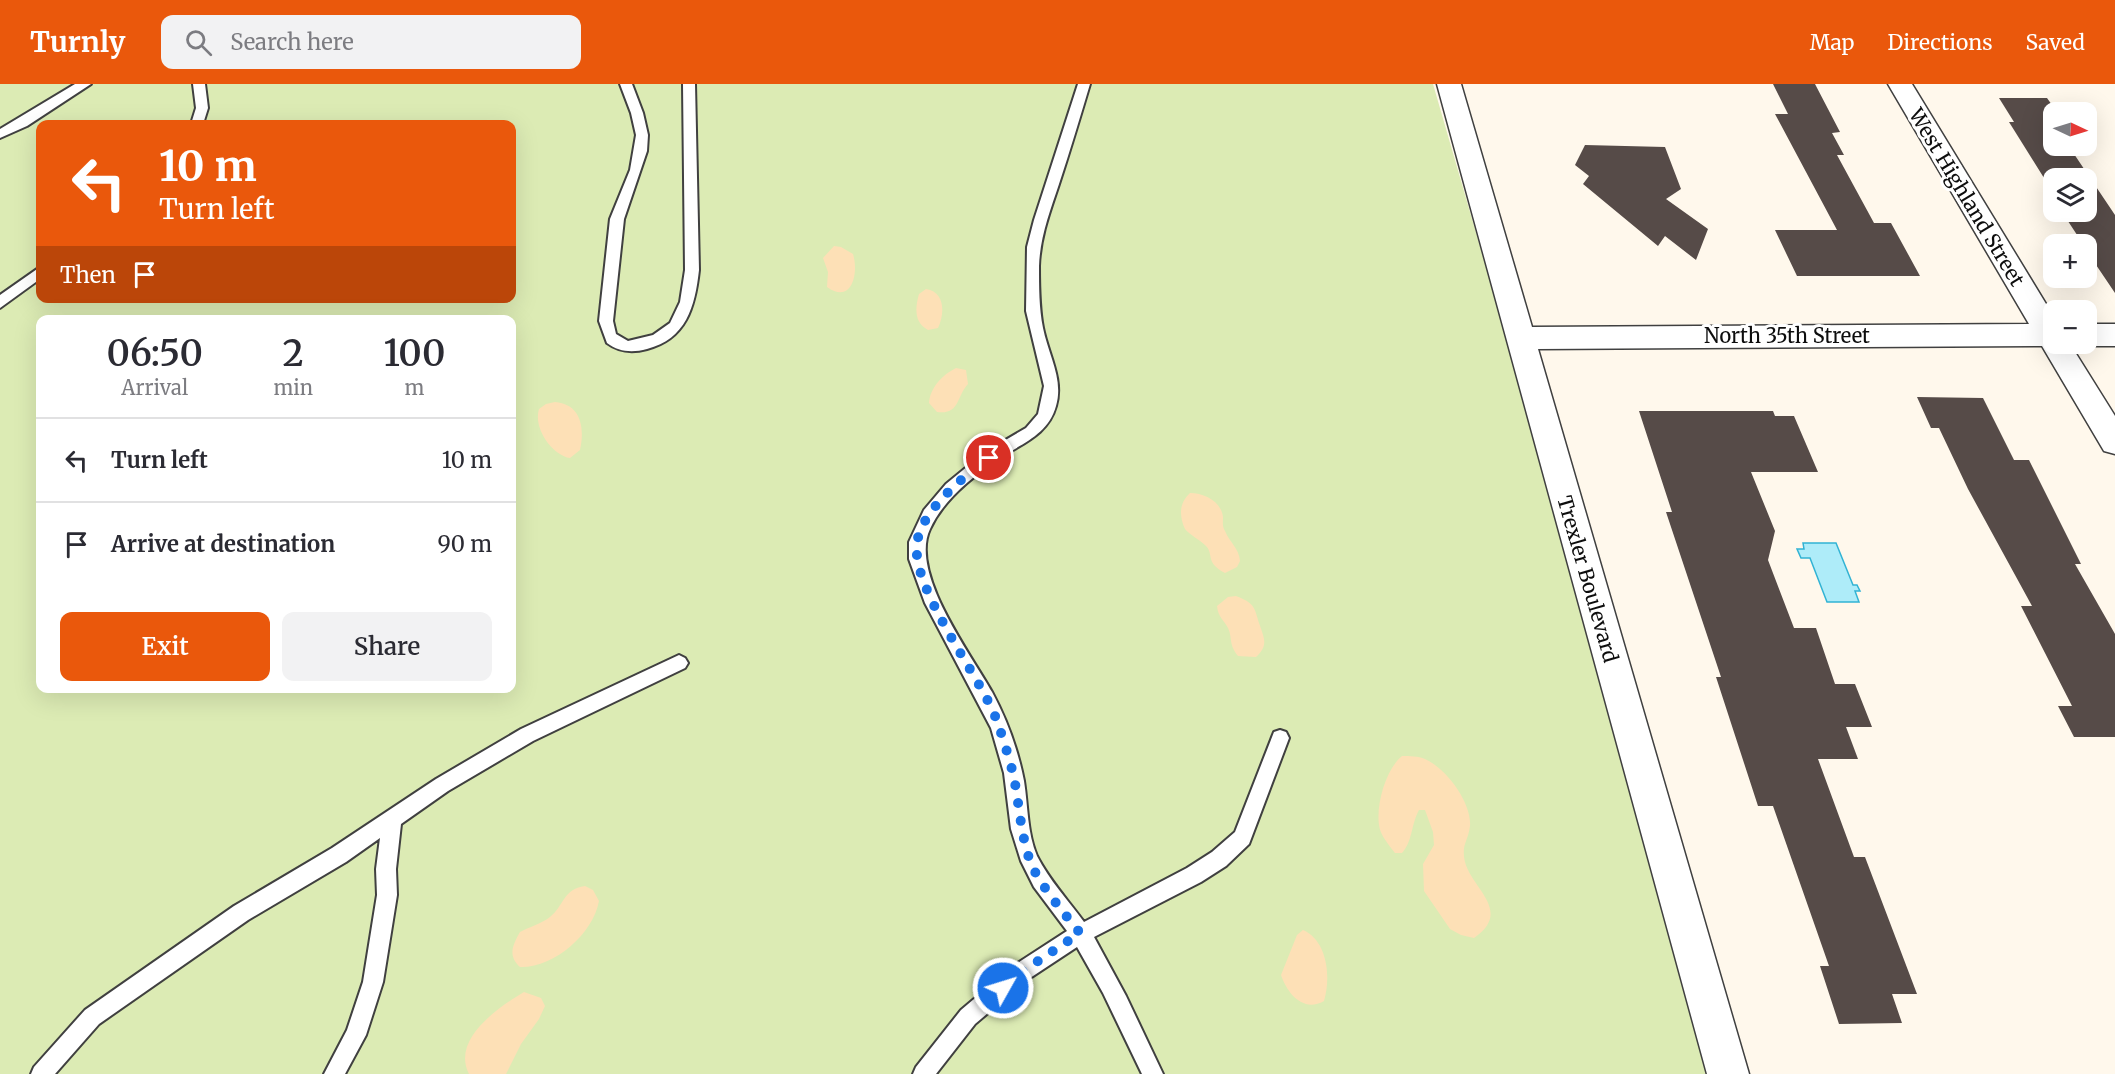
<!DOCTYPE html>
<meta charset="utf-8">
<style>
:root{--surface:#fff;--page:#f2f2f3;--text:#2b2b33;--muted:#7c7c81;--line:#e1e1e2;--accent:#ea580c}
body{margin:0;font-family:Merriweather,serif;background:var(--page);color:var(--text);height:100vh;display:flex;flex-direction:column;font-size:22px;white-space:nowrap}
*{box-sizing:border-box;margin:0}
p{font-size:20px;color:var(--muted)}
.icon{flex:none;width:33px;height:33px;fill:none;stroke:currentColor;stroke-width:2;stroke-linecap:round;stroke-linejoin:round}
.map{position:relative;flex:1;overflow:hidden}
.sheet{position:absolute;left:36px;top:231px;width:480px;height:378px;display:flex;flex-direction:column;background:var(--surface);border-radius:12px;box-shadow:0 6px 24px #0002}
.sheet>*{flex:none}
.banner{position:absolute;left:36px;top:36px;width:480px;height:183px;border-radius:12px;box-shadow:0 6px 24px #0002;background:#ea580c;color:#fff;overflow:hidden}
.needle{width:39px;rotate:94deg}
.buttons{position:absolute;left:2043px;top:18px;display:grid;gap:12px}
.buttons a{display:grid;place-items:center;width:54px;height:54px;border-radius:12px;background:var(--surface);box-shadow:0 6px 24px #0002;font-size:30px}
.pin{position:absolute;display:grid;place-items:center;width:51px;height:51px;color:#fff;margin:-26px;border:3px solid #fff;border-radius:50%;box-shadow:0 2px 6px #0007}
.me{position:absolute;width:66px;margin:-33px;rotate:51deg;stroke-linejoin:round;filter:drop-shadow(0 0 4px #0008)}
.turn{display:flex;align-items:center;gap:21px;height:126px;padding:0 24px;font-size:27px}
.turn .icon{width:78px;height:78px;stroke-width:2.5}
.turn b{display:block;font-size:42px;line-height:51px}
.then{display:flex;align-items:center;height:57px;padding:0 24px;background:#0003;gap:12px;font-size:22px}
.eta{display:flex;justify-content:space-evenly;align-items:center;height:102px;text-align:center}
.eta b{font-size:36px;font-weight:600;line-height:42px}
.primary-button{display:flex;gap:12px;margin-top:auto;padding:12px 24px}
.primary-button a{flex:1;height:69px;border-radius:12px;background:var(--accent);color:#fff;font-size:24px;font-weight:600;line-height:69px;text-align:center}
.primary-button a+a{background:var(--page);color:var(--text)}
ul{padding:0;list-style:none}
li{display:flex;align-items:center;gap:18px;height:84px;padding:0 24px;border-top:2px solid var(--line)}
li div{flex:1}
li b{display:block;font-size:22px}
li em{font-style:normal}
header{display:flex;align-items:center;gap:36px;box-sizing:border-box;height:84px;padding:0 30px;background:var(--accent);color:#fff}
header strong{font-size:28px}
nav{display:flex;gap:33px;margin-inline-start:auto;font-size:21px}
.search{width:420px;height:54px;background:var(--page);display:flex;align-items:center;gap:15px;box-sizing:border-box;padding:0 21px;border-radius:12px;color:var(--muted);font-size:22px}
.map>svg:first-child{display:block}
.green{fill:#dcebb4;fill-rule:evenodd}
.sand{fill:#fde0b6}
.water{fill:#aeecf9;stroke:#32b3d4;stroke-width:1.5}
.building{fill:#564b48}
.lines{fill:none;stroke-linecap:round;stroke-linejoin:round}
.lane-casing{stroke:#404040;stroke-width:4}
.street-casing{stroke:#404040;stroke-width:3}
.lane{fill:#fff;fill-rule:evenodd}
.street{fill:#fff;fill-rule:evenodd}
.route{stroke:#1a73e8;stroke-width:10;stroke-dasharray:0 18}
.labels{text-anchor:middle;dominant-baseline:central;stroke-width:6;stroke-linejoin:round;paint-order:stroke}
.street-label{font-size:20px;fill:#0d0d0d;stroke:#fff}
</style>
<header>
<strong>Turnly</strong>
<div class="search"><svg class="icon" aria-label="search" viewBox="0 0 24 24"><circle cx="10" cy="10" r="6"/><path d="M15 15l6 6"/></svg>Search here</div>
<nav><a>Map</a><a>Directions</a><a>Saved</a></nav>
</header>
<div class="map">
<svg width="2115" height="990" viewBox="0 0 2115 990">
<rect width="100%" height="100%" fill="#fff8ec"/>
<!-- green -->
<path class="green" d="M0,0H1433L1577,498L1709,990H0ZM40,40H512V214H40ZM40,236H512V604H40Z"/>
<!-- sand -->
<path class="sand" d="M834,162L841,163L853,170C859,189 852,221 827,203L828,188L823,174Z
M926,205C945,208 945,229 938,244L928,246C914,239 915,224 919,210Z
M956,284L966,286L968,300C956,313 960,331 937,328L929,319C930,304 942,291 956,284Z
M555,318C581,320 585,344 580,366L570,374C552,371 533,344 539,325L546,320Z
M1190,409C1204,409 1221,417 1223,433C1223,438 1222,442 1225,447C1230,459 1239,464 1240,477L1237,483L1225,489C1204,478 1215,470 1205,461C1199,455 1191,452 1185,445C1179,432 1179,419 1190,409Z
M1236,512C1254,519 1254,522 1259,539C1264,554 1269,561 1256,573L1238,572C1228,559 1233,555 1228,544C1224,536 1218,533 1217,522L1228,513Z
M1402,672C1410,672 1418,672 1425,675C1446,684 1472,719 1470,742C1468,758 1461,760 1465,778C1472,805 1513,827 1474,854L1461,851L1450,845L1424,807L1423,780L1434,761L1433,748L1425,726H1419C1411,740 1413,757 1402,769H1395C1389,761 1380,751 1379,741C1376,720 1386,685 1402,672Z
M585,802L593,806L599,817C593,850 554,884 520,883C508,872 512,862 520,848C529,843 541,840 550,833C564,822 563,805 585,802Z
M1303,846C1328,857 1331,894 1324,917C1303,929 1287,909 1281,891L1297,851Z
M524,908L541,914L545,922L539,935L521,960L506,990H469C451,955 499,923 524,908Z"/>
<!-- water -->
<path class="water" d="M1803,459H1836L1853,501H1857L1860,507H1855L1859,518H1827L1810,474H1801L1797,465H1804Z"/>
<!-- building -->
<path class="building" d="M1773,0H1815L1840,48L1832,49L1844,71H1837L1874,139H1891L1920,192H1797L1775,146H1837L1775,30H1788Z
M1999,14H2047L2057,28H2054V62H2078L2080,64H2070L2115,131V209L2086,166V160H2083L2062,128H2086V94H2054V115L2045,102H2049L2009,38H2014Z
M1585,61L1665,63L1681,105L1666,115L1708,145L1696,176L1665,152L1658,162L1583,100L1589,92L1575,81Z
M1917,313L1983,314L2014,376H2029L2081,480H2075L2115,550V653H2074L2058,622H2072L2021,522H2032L1968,405L1939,344H1931Z
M1639,327H1773L1775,332H1794L1818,388H1751L1775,447L1768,476L1794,544H1816L1835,600H1855L1872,643H1846L1858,675H1818L1854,773H1865L1917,910H1892L1902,939L1839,940L1820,882H1829L1773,722H1758L1716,593H1721L1666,428H1672Z"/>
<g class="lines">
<!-- lane casing -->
<g class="lane-casing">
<path id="lane" d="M75,0H91L27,42L0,54V45Z
M193,0H205L208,24L203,40H191L196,24Z
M620,0H632L643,29L648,51L647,67L624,135L613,237L616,250L628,257L653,251L670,239L680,218L685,186L683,0H695L699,186C695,223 686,255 647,265C632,269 619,268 607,259L599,237L610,135L630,86L636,51L631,29Z
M1078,0H1090C1080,33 1070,67 1059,100C1050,127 1040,153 1039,182C1039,203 1039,224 1043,244C1048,270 1064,295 1056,322C1048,351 1022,359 999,375C973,392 943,416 930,445C909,489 971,570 992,608C1007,636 1018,666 1024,697C1028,722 1027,749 1037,772C1049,796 1068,816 1084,838L1187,784L1212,768L1235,748L1274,648L1280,646L1286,648L1289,654L1249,760L1226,782L1201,798L1094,853L1126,912L1163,990H1142L1103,909L1077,863L1027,896L975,940L936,990H913L916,983L961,926L1013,882L1067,847L1034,803L1021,777L1011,745L1004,689L991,644L925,519L909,475V458L924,426L946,400L985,368L1026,344L1038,330L1044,302L1026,227L1027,163L1034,136Z
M40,183V195L0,224V211Z
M679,571L685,574L688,579L685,584L533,657L448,707L401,740L396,785L397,811L383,898L366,951L345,990H324L347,946L363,898L377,811L376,785L380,754L346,778L248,836L99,940L55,990H31L34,983L85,926L234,822L332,764L436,695L521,645Z"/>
</g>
<!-- street casing -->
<g class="street-casing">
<path id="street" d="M1437,0H1461L1532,243L2029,240L1888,0H1912L2054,233V260H2070L2115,332V370L2104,367L2042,262L1538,265L1749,990H1707Z
M2086,240H2115V262H2086L2079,260H2086Z"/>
</g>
<!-- lane -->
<use href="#lane" class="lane"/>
<!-- street -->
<use href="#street" class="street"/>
</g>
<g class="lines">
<!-- route -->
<path class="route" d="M989,374C964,392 921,427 917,459C911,504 977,588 995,632C1002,650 1008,671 1013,689C1019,717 1020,746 1029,774C1036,797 1065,830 1080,849L1020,889L1003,904"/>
</g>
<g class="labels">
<!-- street labels -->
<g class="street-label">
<text transform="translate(1967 113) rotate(59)">West Highland Street</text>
<text x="1787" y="251">North 35th Street</text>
<text transform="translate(1588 495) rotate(74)">Trexler Boulevard</text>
</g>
</g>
</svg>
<div class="buttons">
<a><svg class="needle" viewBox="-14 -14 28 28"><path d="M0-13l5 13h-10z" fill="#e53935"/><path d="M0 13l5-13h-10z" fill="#7c7c81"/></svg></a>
<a><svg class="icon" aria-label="layers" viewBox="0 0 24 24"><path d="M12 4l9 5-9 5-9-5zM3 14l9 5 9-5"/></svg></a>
<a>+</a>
<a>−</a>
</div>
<div class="pin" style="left:989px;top:374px;background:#d93025"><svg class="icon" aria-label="arrive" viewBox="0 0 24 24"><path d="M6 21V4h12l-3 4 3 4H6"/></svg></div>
<svg class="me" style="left:1003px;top:904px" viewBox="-20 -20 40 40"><circle r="17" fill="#1a73e8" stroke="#fff" stroke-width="3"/><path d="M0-11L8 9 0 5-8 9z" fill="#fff"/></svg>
<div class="banner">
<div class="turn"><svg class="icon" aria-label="left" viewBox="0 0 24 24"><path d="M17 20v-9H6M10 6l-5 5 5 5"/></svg><div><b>10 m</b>Turn left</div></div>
<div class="then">Then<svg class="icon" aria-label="arrive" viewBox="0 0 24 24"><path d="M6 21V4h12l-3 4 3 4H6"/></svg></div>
</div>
<section class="sheet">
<div class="eta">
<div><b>06:50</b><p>Arrival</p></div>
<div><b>2</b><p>min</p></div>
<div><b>100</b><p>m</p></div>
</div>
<ul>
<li><svg class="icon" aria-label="left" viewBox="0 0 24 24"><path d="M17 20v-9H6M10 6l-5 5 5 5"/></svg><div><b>Turn left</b></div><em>10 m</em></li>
<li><svg class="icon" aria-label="arrive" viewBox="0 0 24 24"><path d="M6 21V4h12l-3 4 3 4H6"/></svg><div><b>Arrive at destination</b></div><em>90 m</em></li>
</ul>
<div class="primary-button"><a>Exit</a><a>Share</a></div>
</section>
</div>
